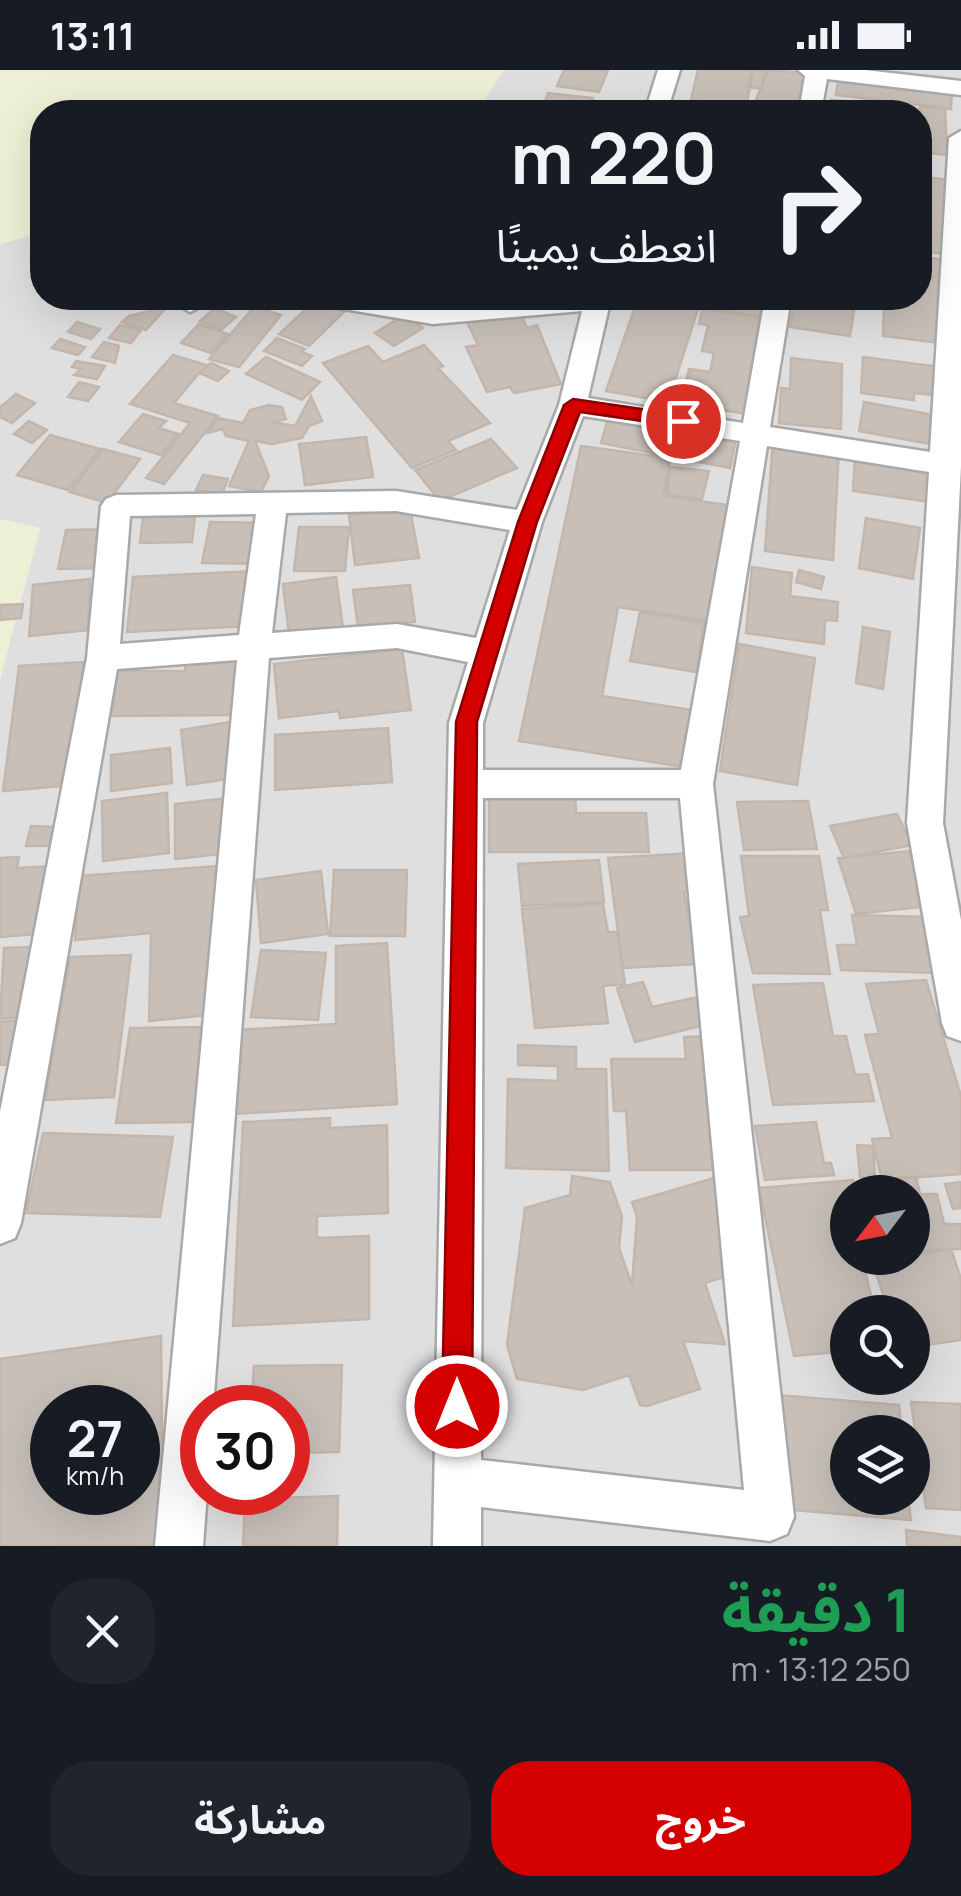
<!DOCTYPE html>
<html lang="ar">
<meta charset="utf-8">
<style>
:root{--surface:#171b24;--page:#20242c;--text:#f1f3f6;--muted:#9ea1a6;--accent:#d40000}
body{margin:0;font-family:Manrope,"Noto Sans Arabic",sans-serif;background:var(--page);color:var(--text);direction:rtl;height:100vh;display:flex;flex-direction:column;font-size:38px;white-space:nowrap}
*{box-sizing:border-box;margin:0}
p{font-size:32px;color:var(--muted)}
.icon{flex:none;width:55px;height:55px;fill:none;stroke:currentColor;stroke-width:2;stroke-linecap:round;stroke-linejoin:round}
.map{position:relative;height:1476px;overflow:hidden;direction:ltr}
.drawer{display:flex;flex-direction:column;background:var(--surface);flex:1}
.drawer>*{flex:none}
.hud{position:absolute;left:30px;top:30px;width:902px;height:210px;border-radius:40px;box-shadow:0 10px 40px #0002;direction:rtl;background:#171b24;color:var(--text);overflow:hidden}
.needle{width:65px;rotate:238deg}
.tools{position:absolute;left:830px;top:1105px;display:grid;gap:20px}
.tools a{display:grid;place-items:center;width:100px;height:100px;border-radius:50%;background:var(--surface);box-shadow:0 10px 40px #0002;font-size:50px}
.speed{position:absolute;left:30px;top:1315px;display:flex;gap:20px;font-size:50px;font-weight:700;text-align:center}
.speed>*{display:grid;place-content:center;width:130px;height:130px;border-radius:50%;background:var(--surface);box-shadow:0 10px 40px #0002;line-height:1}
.speed small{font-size:25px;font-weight:400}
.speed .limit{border:15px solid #d22;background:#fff;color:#111}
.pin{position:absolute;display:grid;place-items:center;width:85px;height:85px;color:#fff;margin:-42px;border:5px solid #fff;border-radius:50%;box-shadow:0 2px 10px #0007}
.me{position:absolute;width:110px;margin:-55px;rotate:0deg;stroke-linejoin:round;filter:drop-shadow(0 0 8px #0008)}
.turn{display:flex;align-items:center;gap:35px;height:210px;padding:0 50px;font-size:45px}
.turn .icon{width:130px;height:130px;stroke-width:2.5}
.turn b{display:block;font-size:70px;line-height:85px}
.round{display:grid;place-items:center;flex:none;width:105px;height:105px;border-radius:40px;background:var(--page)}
.summary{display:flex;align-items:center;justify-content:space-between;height:170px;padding:0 50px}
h1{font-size:60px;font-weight:700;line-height:75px;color:#1e9e55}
.cta{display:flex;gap:20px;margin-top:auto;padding:20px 50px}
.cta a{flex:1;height:115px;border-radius:40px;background:var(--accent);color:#fff;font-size:40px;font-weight:700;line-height:115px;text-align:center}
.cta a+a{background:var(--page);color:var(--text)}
.status{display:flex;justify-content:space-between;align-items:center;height:70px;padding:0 50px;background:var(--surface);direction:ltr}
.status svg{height:28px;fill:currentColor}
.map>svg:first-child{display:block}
.residential{fill:#e0dfdf;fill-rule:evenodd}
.farmland{fill:#eef0d5}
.building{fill:#c7bfb8;stroke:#c4b6ab;stroke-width:2.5;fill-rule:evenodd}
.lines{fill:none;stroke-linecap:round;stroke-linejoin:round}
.street-casing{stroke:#a9a9a9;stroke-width:5}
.street{fill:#fff;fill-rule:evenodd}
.route{fill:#d40000;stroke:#8a0000;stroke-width:2.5}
</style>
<div class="status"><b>13:11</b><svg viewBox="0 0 49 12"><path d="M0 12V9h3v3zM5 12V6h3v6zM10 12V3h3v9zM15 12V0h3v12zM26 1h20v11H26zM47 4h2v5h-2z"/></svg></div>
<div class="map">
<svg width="961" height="1476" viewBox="0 0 961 1476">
<rect width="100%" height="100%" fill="#f2efe9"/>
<!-- residential -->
<path class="residential" d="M504,0H961V1476H0V609L40,458L0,449V174L42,162V228H920V42H441L485,29ZM848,1122H912V1188H848ZM848,1242H912V1308H848ZM52,1338H138V1422H52ZM202,1338H288V1422H202ZM848,1362H912V1428H848Z"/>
<!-- farmland -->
<path class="farmland" d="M0,0H504L485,29L441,42H42V162L0,174Z
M0,449L40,458L0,609Z"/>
<!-- building -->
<path class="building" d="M564,0H608L599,22L557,16Z
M698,0H753L746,37L691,30Z
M753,0H766L761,19L748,17Z
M768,0L806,3L797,42L752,39Z
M839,5L952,18L951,39L836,25Z
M548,23L593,28L589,42H541Z
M831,30L879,34V42H831Z
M919,36L945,39L947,85L920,82V42H889V37L920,40Z
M920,97L927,98L926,107L949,110L943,184L920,181Z
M920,187L940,189V273L883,266L884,228H920Z
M318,228L347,239L309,276L279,264Z
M638,228H767L762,247L699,236L668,332L606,321Z
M800,228H856L850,266L790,257L795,231Z
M167,237L146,260L122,252L129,246Z
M254,237L281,245L239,297L209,289Z
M215,238L236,247L221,260L200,251Z
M702,239L766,248L748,344L681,334L689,299L710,302L714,283L702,281L708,255L699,254Z
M520,242L527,258L537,255L561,314L514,323L510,317L487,322L466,277L478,275L467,252Z
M404,245L423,258L394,276L375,263Z
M77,252L100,259L91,269L68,262Z
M199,254L228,264L211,283L181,273Z
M120,255L141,260L131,273L109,268Z
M277,268L305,279L302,282L312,286L302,296L264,281Z
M60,269L85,277L78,285L52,278Z
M104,272L119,276L115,293L92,287Z
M424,275L443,296L438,298L490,353L448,371L456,380L412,398L323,293L368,276L383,292Z
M173,285L206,295L174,333L218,346L164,414L146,408L190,353L130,334Z
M266,287L320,312L302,330L246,304Z
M863,287L941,297V326L914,323V330L861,323Z
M791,288L842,294L841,359L779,353L781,318L790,319Z
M76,291L105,296L97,309L74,305L81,299L72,297Z
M211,293L229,301L218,311L199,303Z
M79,312L99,317L88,331L68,327Z
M16,324L35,333L12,353L0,347V337Z
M311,326L322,351L309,356L302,368L272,374L255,371L269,406L261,422L229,416L249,371L226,366L223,359L208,363L217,348L243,353L250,340L269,335L282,337L286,349L271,352L295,356Z
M864,332L934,345L930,374L859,361Z
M143,344L166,351L159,358L178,364L161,385L119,372Z
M608,348L736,369L730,398L601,373Z
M29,351L47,360L32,373L14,364Z
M50,365L100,379L68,420L17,405Z
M366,367L373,407L305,415L299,374Z
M491,369L517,398L440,431L415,400Z
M773,370L839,379L833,490L765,481Z
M581,376L670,388L664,426L728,435L714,552L618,537L602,626L692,640L684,697L519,671Z
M103,379L140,389L107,433L70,422Z
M855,384L931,394V432L853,421Z
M670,397L709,401L702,429L667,425Z
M203,405L228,409L222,424L196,420Z
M410,439L419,488L355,495L349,445Z
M195,446L192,472L140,473L143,447Z
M866,448L920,458L913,509L859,498Z
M210,452L270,453L264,494L202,493Z
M299,457H349L345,501H294Z
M112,459L106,498L58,499L66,460Z
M752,497L792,503L790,526L838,532L837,551L825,550L824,574L746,563Z
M799,500L824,507L821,519L796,512Z
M252,501L250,556L127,562L133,507Z
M336,507L343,558L289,565L283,514Z
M90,509L88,560L29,566L33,515Z
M410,515L415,552L358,558L353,520Z
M23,534L21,548L0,550V535Z
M640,542L704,553L696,602L630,591Z
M863,557L890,562L883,619L856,613Z
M739,574L815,588L797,715L720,701Z
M402,579L411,640L340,648L339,641L279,648L274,594Z
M245,587L239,645L111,646L118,601H185L186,588Z
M83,592L72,715L3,721L19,596Z
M236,651L242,707L187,715L181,660Z
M388,658L392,712L275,720V665Z
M170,678L172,713L111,721V685Z
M167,723L169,783L103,791L102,731Z
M489,723H575L576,743H646L649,782H489Z
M237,727L239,782L175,789V734Z
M808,731L817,779L744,780L737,732Z
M897,744L912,775L844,788L830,756Z
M31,756L56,757L52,776H26Z
M910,781L930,836L856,844L838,788Z
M693,783L700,821L684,822L697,894L623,898L608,788Z
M741,786H819L828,840H820L830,904L753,903L740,847L749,846Z
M19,787L17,798L54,796L46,863L0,867V788Z
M599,790L604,832L522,836L518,794Z
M218,796V944L149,951L151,863L75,870L79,806Z
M334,800H407L405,866H330Z
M321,801L328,864L261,873L256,810Z
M603,834L608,862H617L625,914L603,916L608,953L535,958L522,839Z
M852,845L927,847L938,903L841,900L837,875H857Z
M387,873L397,1034L234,1044L237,960L336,954V876Z
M33,877L23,947L0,949L4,878Z
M261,880L326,883L318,950L251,947Z
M131,885L114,1027L45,1030L70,887Z
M926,910L961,1026V1104L882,1110L872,1069L892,1068L865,965L879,964L866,914Z
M643,912L652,937L707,925L717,952L635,972L617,918Z
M823,913L833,966H846L855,1005L868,1004L874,1031L773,1035L753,915Z
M24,950L20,994L0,995V952Z
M207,957L196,1052L116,1053L130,958Z
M714,966L728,1100H630L626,1041H614L611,989H686L684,967Z
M518,975L576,977V999H606L609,1101L506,1098L508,1009L558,1011V996L518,995Z
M330,1048V1058L387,1055L388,1143L317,1146V1168L369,1166V1249L233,1256L243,1052Z
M816,1052L824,1093H831L834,1105L765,1110L755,1056Z
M43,1063L173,1067L160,1147L26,1143Z
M857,1075L873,1076L875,1108L860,1107Z
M724,1105L743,1201L705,1213L725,1274L683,1271L700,1319L647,1336L640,1335L629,1305L583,1320L517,1309L507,1275L525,1138L570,1125L572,1106L610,1112L622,1147L619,1178L632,1215L637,1147L632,1132Z
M916,1107L920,1124H937L944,1154H961V1179L912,1181V1122H876L873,1109Z
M853,1110L856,1122H848V1188H862L875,1242H848V1281L794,1286L759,1118Z
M961,1112V1138L953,1139L945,1114Z
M951,1179L961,1209V1270L912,1277V1242H889L872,1191Z
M161,1266L163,1476H0V1289ZM52,1338H138V1422H52Z
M342,1295L339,1382L288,1383V1338H251L254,1296Z
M777,1325L899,1335L902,1362H848V1428H908L911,1450L783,1439Z
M911,1332L961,1334V1440L926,1438Z
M338,1426L337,1476H243L245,1429Z
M906,1460L961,1467V1476H907Z"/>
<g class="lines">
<!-- street casing -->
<g class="street-casing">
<path id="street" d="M658,0H680L667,42H645Z
M798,0H865L961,11V25L827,9L821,42H799L805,6Z
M961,61V396L943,753L961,850V971L947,966L942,953L907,753L929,402L767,376L713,714L794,1447L787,1464L770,1471L481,1437V1476H433L449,653L468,592L397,578L269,588L213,1338H202V1422H207L203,1476H155L237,590L117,599L21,1153L15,1168L0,1174V1042L87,588L101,436L106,429L116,425L396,421L517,440L559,335L582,241L433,254L326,236L313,228H371L433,238L611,228L588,328L743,353L765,228H791L770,357L930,382L949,68ZM583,346L740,371L681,700H483V653L542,452ZM396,441L510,460L476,568L397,554L272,563L286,443ZM256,444L239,565L120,574L130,446ZM483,728H680L744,1420L481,1390Z
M183,228H217L190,242L177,234Z"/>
</g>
<!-- street -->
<use href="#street" class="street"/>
</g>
<!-- route -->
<path class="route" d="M573,329L683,345L692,351L683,357L580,342L537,452L477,652L472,1336L468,1346L457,1351L447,1346L442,1336L456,652L518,452L564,335Z"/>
</svg>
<div class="tools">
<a><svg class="needle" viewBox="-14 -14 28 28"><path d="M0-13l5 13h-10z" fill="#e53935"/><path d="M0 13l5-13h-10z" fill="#9ea1a6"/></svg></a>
<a><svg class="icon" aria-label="search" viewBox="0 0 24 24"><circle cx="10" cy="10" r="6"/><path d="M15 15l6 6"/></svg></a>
<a><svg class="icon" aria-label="layers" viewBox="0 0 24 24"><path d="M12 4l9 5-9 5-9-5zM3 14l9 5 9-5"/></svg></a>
</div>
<div class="speed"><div>27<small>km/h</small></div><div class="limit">30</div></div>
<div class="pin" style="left:683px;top:351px;background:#d93025"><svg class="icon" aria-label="arrive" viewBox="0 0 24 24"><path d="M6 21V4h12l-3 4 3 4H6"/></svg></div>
<svg class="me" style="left:457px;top:1336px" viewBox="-20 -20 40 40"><circle r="17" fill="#d40000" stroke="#fff" stroke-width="3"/><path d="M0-11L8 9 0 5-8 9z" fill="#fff"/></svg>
<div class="hud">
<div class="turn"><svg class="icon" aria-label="right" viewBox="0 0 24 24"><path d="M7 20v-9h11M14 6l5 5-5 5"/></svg><div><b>220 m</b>انعطف يمينًا</div></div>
</div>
</div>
<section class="drawer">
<div class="summary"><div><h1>1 دقيقة</h1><p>250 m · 13:12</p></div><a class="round"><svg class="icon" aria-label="close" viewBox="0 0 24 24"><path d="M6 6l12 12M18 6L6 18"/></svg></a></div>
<div class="cta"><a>خروج</a><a>مشاركة</a></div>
</section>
